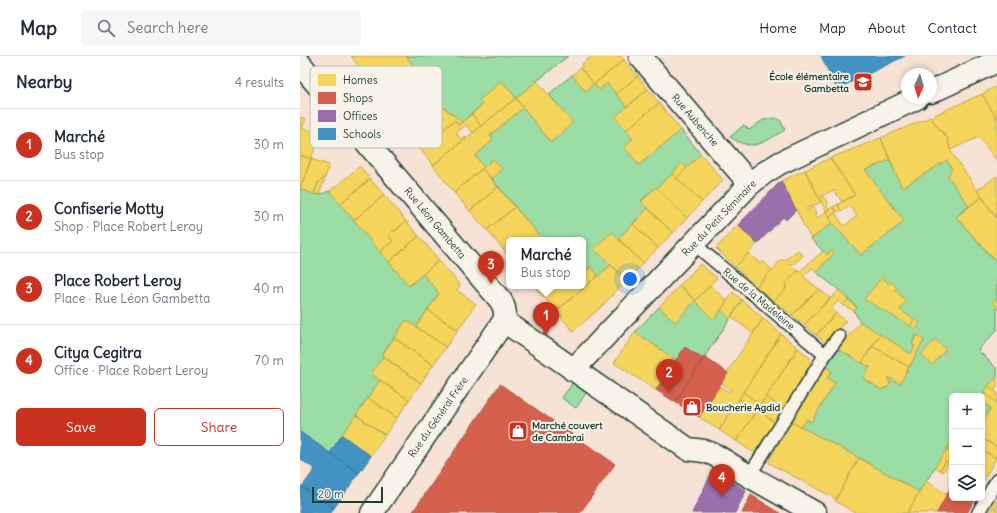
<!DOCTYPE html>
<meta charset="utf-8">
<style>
:root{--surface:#fff;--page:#f6f6f7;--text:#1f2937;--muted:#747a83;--line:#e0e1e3;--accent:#c8321e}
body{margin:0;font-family:Delius,sans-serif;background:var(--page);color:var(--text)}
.controls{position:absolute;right:12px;bottom:12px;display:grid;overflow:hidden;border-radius:6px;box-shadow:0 2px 6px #0003}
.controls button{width:36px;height:36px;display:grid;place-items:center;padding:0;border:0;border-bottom:1px solid var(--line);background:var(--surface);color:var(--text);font:20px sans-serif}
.compass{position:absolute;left:601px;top:12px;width:36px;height:36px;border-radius:50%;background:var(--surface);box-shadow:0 2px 6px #0003;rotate:184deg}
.scale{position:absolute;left:12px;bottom:10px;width:71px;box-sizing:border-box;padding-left:4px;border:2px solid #1f3d34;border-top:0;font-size:11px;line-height:14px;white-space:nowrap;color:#1f3d34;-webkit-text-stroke:3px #f7f3e8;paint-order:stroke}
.you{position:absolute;left:330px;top:223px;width:14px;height:14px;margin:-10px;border:3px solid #fff;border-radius:50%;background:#1a73e8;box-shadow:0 0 0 6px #1a73e833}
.badge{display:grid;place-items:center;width:26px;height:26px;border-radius:50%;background:var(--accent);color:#fff;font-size:13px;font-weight:700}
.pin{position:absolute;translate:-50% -33px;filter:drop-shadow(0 1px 2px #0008)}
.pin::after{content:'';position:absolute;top:21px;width:14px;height:12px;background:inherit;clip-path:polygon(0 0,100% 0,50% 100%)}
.popup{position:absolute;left:206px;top:181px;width:80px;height:52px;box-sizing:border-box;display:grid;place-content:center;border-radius:6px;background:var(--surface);filter:drop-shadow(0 1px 3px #0005);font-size:13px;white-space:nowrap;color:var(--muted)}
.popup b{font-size:15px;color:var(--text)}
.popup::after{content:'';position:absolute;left:50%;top:100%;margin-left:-8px;border:8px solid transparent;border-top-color:var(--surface)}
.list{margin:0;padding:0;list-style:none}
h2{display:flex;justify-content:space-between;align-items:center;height:52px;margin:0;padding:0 16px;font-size:17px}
h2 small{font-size:13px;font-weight:400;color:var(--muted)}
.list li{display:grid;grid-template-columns:26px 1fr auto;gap:12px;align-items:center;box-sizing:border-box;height:72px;padding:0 16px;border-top:1px solid var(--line)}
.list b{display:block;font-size:15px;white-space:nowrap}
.list p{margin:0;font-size:13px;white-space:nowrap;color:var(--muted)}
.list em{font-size:13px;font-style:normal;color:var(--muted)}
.actions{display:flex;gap:8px;padding:12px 16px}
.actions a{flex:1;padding:9px 0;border:1px solid var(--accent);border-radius:6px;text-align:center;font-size:14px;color:var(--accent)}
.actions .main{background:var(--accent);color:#fff}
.icon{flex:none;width:22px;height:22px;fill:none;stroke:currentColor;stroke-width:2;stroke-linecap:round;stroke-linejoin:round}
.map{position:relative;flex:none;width:697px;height:457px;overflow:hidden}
header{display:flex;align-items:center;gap:24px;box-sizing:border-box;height:56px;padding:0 20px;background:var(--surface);border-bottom:1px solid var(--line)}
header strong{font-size:19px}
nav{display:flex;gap:22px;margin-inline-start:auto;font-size:14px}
.search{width:280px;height:36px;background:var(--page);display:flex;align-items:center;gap:10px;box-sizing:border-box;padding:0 14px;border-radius:6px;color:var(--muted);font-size:15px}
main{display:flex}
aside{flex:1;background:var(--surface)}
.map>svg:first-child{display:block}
.green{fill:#9cdda6;stroke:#5e8d6d}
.homes{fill:#f6d55c;stroke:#b6a750}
.shops{fill:#d6604d;stroke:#9f5646}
.offices{fill:#9970ab;stroke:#746187}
.schools{fill:#4393c3;stroke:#387998}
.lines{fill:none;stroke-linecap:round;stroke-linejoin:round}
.lane-casing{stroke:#1f3d34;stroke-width:15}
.street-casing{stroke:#1f3d34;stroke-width:25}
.lane{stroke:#f7f3e8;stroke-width:12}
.street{stroke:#f7f3e8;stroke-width:22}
.labels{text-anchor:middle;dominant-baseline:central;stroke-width:4;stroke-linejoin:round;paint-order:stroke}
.poi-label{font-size:10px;font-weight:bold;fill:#1f3d34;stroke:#f7f3e8;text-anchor:start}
.street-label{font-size:10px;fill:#1f3d34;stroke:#f7f3e8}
.key{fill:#f7f3e8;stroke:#b6bcb2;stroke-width:1}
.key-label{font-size:11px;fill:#1f3d34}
</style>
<header>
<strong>Map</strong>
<div class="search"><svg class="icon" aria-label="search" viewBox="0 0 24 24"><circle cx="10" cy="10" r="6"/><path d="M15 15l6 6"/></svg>Search here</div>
<nav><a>Home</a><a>Map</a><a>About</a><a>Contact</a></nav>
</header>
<main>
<aside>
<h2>Nearby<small>4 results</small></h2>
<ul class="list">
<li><span class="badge">1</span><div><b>Marché</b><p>Bus stop</p></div><em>30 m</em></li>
<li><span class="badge">2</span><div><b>Confiserie Motty</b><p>Shop · Place Robert Leroy</p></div><em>30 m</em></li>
<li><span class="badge">3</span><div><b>Place Robert Leroy</b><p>Place · Rue Léon Gambetta</p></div><em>40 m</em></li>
<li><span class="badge">4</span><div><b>Citya Cegitra</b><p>Office · Place Robert Leroy</p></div><em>70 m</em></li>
</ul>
<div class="actions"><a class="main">Save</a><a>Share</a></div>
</aside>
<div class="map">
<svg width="697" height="457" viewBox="0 0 697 457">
<rect width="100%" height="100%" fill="#f7e3d6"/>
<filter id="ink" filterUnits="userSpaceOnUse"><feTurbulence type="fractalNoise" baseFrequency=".025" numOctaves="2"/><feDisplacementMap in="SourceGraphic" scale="8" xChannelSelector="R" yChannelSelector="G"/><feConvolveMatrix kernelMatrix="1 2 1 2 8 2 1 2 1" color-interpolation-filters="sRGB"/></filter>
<g filter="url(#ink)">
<path class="green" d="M 106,0 L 268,0 L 216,42 L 202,25 L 180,44 L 183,48 L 162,66 L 138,47 L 136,48 L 113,17 L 116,14 Z
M 272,19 L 286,35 L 294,28 L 299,34 L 307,27 L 327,51 L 333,83 L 324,91 L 339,109 L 381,74 L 401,98 L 387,112 L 382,108 L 357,132 L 356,131 L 341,145 L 348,152 L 318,183 L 295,193 L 311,209 L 298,220 L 291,211 L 283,217 L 283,184 L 243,184 L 191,122 L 201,114 L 193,103 L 184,111 L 175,100 L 193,84 L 190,79 L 223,52 L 251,86 L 272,67 L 249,38 Z
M 476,62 L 480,64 L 485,74 C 463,86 454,97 430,81 L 444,69 L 449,74 L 463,64 Z
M 590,104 L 602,132 L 647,104 L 652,113 L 648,120 L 669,150 L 656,161 L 697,207 L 697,242 L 692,247 L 697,252 L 697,274 L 678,294 L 697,313 L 697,321 L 688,330 L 682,340 L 652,340 L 652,385 L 619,436 L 559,402 L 501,371 L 507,363 L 511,366 L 535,327 L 527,322 L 532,315 L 526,311 L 538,293 L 570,311 L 564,323 L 582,334 L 583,332 L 587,332 L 590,327 L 588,323 L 588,321 L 600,328 L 624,284 L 616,279 L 612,287 L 615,290 L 611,298 L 560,266 L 554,255 L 557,251 L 539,234 L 516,216 L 534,197 L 531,194 L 527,199 L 511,183 L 532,167 L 561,199 L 604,165 L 565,114 Z
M 0,133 L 19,139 L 30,135 L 109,230 L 123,218 L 139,237 L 116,271 L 106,264 L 82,299 L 83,301 L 72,318 L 80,324 L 30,397 L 0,376 Z
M 395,245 L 414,264 L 421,254 L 430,263 L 403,303 L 376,304 L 335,276 L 359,251 L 375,266 Z
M 274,325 L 288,334 L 276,352 L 262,342 Z
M 682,346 L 691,352 L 682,366 Z"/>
<path class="homes" d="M 51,0 L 106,0 L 117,14 L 81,40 Z
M 292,0 L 321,0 L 324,4 L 294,28 L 280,12 L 283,10 L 282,8 Z
M 324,4 L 338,20 L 316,38 L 307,27 L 299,34 L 294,28 Z
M 280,12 L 294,28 L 286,35 L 272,19 Z
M 113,17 L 136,48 L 138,47 L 162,66 L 158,69 L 155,64 L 120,93 L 81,40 Z
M 338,20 L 348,33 L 327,51 L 316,38 Z
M 202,25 L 216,42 L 181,70 L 172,58 L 183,48 L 179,44 Z
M 237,25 L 273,67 L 251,86 L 223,52 L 216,42 Z
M 697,30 L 697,63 L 682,38 Z
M 348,33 L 359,47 L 326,74 L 315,61 Z
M 682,38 L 697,63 L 697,105 L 679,81 L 650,94 L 648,83 L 630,61 Z
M 216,42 L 223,52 L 190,79 L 193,84 L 175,100 L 184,111 L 154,137 L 133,109 Z
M 359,47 L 381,74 L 339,109 L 324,91 L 333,83 L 326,74 Z
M 172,58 L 181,70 L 173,77 L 166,69 L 156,77 L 161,83 L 165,80 L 167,82 L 133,109 L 120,93 L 155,64 L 158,69 Z
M 0,61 L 6,63 L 2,72 L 20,78 L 11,103 L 0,99 Z
M 630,61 L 648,83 L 650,94 L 682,141 L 669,150 L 648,120 L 652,113 L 647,104 L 602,132 L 581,82 Z
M 581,82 L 590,104 L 565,114 L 604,165 L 561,199 L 532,167 L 529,160 L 535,157 L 544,170 L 557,160 L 550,150 L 542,155 L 540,154 L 538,148 L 555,139 L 530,102 Z
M 401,98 L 423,124 L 402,146 L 377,122 Z
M 0,99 L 11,103 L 0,133 Z
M 530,102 L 555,139 L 542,146 L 534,134 L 521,140 L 525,142 L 528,148 L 527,150 L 529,154 L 526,155 L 505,114 Z
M 11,103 L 29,109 L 25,122 L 18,127 L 14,138 L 0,133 Z
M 193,103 L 202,113 L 191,122 L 182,113 Z
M 382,107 L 387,112 L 377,122 L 372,118 Z
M 60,110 L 70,123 L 40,148 L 30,135 Z
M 182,113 L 198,131 L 170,155 L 154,137 Z
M 505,114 L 521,146 L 506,153 L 508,155 L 513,151 L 516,157 L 515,158 L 517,163 L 526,155 L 532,167 L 511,183 L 481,125 Z
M 372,118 L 402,146 L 387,162 L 357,132 Z
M 697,120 L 697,163 L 677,134 Z
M 25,122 L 19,139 L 14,138 L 18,127 Z
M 70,123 L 84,139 L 54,164 L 40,148 Z
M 198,131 L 215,151 L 187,174 L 170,155 Z
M 356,131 L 387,162 L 373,177 L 341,146 Z
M 84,139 L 106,165 L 95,175 L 93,174 L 88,179 L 93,185 L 80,196 L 54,164 Z
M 682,141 L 697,163 L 697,203 L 695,204 L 656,161 Z
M 538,148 L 540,154 L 537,156 L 533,151 Z
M 215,151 L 242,183 L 241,184 L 209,184 L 209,201 L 187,174 Z
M 533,151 L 537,156 L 529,160 L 526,155 Z
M 348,152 L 373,177 L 358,192 L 333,168 Z
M 106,165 L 119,180 L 89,206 L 80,196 L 93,185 L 88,179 L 93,174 L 95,175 Z
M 333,168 L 358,192 L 343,207 L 318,183 Z
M 438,169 L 457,188 L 435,211 L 416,192 Z
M 312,176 L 343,207 L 327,224 L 294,193 Z
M 119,180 L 139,204 L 109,230 L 89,206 Z
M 498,194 L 503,200 L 493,208 L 488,207 L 498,215 L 486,227 L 486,233 L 474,245 L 456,231 L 482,203 L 484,205 Z
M 531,194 L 534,197 L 516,216 L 512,212 L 503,220 L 519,233 L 492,259 L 474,245 L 486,233 L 486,227 L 498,215 L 499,216 L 523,195 L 527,199 Z
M 449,197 L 460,208 L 463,205 L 472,214 L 456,231 L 435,211 Z
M 139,204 L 160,229 L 157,234 L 176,248 L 158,274 L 128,254 L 139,237 L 123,218 Z
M 400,208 L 417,222 L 395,245 L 380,229 Z
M 311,209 L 327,224 L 299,253 L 273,275 L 256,255 Z
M 291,211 L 298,220 L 256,255 L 240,237 L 248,230 L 283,230 L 283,217 Z
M 582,221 L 589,228 L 591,226 L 597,232 L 595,234 L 606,245 L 600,254 L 614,263 L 610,270 L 564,243 Z
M 380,229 L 395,245 L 375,266 L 359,251 Z
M 410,229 L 427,245 L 414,264 L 395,245 Z
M 234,230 L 248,230 L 240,237 Z
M 519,233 L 530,242 L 504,269 L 492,259 Z
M 539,234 L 548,244 L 543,249 L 538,245 L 531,253 L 536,257 L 516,279 L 504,269 Z
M 433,236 L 442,244 L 430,263 L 421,254 Z
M 697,242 L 697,252 L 692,247 Z
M 442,244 L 463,262 L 453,278 L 431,260 Z
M 548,244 L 557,252 L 554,255 L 543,249 Z
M 128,254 L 158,274 L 146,291 L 116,271 Z
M 536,257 L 546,265 L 526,287 L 516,279 Z
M 463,262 L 481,278 L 419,374 L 399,361 L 419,330 L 429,336 L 431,334 L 421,326 Z
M 614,263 L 620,267 L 616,273 L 610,270 Z
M 106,264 L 146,291 L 133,309 L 94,282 Z
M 560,266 L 580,278 L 562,307 L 538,293 Z
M 335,276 L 376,304 L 356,334 L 314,307 Z
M 481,278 L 498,292 L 436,385 L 419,374 L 439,343 L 453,352 L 457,346 L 443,336 Z
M 580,278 L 611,298 L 615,290 L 612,288 L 617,279 L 624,284 L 609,311 L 572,290 Z
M 94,282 L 133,309 L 121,327 L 82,299 Z
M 635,284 L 646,293 L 632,309 L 621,299 Z
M 572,290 L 609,311 L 600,328 L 588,321 L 588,323 L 590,327 L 587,332 L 583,332 L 582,334 L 563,322 L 570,311 L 562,307 Z
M 498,292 L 510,302 L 510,309 L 483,353 L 466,341 Z
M 83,301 L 121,327 L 109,344 L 71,318 Z
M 526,311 L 532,315 L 527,322 L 535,327 L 511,366 L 507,363 L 501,371 L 492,366 Z
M 697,321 L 697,331 L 694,335 L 688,330 Z
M 80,324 L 109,344 L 97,362 L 68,342 Z
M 688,330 L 697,337 L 697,346 L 684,337 Z
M 443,336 L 457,346 L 453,352 L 439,343 Z
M 684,337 L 697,346 L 697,391 L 682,382 L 682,366 L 691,352 L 682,346 L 682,340 Z
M 466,341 L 483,353 L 475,366 L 457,354 Z
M 68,342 L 97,362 L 85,379 L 56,359 Z
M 457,354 L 475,366 L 456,394 L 454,396 L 451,395 L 436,385 Z
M 56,359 L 85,379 L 71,400 L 42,379 Z
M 492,366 L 559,402 L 536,443 L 469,407 L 469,404 Z
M 682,382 L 697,391 L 696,402 L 682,394 Z
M 652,385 L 652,397 L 646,394 Z
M 646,394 L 652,397 L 652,402 L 649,407 L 646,405 L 640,414 L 635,411 Z
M 682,394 L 696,402 L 682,427 Z
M 559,402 L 619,436 L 607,457 L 556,457 L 535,445 Z
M 646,405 L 649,407 L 643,416 L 640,414 Z
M 626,425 L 647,439 L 637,457 L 607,457 Z
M 697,443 L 697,451 L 696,453 L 692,451 Z
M 692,451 L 696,453 L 697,451 L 697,457 L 688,457 Z"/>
<path class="shops" d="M 385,291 L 403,303 L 375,346 L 356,334 Z
M 404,301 L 428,317 L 399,361 L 375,346 Z
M 200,328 L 315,408 L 280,457 L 112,457 Z
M 652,429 L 652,442 L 676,442 L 667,457 L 637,457 Z
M 451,439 L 480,457 L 442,457 Z"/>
<path class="offices" d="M 481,125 L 496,154 L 486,164 L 483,161 L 457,188 L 438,169 Z
M 417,415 L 446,435 L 435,457 L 392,457 L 412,416 Z"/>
<path class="schools" d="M 521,0 L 605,0 L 537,33 Z
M 0,376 L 59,417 L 34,452 L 2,431 L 15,413 L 0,403 Z
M 42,379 L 71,400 L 59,417 L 30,397 Z
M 0,429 L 34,452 L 31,457 L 0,457 Z"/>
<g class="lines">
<g class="lane-casing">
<path id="lane" d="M 393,187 L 525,299
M 449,420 L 525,299 L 539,280
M 678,457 L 697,424"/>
</g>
<g class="street-casing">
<path id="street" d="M 340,0 L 450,128
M 0,8 L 201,245 C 205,252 206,257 204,265 L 72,457
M 631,36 L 697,5
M 204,265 L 388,393 L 404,395 L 415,399 L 449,420 L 515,457
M 273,314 L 450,128 L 464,117 L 480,107 L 617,42"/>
</g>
<use href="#lane" class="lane"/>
<use href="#street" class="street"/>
</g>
</g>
<defs>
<g id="school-square" transform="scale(1)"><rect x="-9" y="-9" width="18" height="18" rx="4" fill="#c8321e" stroke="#f7f3e8"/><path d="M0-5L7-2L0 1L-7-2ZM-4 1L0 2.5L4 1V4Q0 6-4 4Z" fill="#fff"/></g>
<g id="shop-square" transform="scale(1)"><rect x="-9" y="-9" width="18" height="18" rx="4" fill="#c8321e" stroke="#f7f3e8"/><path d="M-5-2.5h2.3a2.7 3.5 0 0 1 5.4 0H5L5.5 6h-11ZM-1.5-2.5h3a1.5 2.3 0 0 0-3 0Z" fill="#fff"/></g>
</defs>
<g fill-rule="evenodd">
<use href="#school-square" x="563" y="26"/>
<use href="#shop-square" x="392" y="351"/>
<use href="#shop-square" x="218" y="375"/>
</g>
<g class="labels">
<g class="poi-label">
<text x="549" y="20" text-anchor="end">École élémentaire<tspan x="549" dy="12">Gambetta</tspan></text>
<text x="406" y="351">Boucherie Agdid</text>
<text x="232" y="369">Marché couvert<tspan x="232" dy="12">de Cambrai</tspan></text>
</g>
<g class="street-label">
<text transform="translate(395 64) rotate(49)">Rue Aubenche</text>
<text transform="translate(419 162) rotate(-46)">Rue du Petit Séminaire</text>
<text transform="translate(135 167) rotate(50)">Rue Léon Gambetta</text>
<text transform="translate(459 243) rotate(40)">Rue de la Madeleine</text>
<text transform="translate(138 361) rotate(-55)">Rue du Général Frère</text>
</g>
</g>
<rect x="10" y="10" width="132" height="82" rx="6" class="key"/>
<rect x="18" y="18" width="18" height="12" fill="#f6d55c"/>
<rect x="18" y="36" width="18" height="12" fill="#d6604d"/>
<rect x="18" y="54" width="18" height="12" fill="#9970ab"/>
<rect x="18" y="72" width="18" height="12" fill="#4393c3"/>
<g class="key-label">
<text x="43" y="28">Homes</text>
<text x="43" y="46">Shops</text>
<text x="43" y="64">Offices</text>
<text x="43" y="82">Schools</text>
</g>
</svg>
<div class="controls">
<button>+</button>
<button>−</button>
<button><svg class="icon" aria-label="layers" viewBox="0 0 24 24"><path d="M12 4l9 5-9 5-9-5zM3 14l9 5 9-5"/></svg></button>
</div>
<svg class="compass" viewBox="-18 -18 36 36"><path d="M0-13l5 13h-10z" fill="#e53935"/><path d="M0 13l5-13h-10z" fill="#747a83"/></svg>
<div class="scale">20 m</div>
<div class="you"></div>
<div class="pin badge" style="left:246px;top:279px">1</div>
<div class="popup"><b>Marché</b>Bus stop</div>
<div class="pin badge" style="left:369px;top:336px">2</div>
<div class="pin badge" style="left:191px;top:228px">3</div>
<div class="pin badge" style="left:422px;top:441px">4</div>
</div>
</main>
